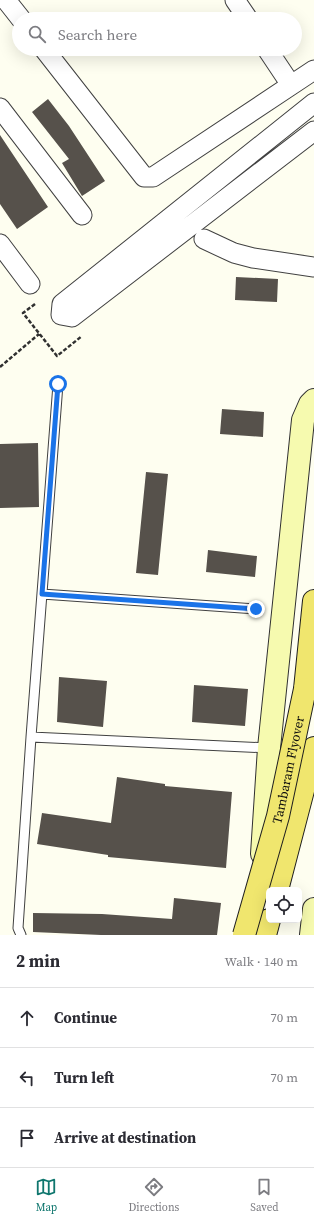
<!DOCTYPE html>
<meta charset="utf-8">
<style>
:root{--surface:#fff;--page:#f7f7f7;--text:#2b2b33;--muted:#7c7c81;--line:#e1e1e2;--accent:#0f766e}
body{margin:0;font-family:"Source Serif 4",serif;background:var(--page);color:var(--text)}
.controls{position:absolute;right:12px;bottom:12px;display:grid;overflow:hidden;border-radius:6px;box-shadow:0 4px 16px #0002}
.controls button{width:36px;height:36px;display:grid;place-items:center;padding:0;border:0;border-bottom:1px solid var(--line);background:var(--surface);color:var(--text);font:20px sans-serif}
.stop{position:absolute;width:12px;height:12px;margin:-9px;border:3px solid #1a73e8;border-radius:50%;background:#fff}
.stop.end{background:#1a73e8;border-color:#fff;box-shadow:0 1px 4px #0008}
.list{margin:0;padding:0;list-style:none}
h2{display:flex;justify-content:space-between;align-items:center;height:52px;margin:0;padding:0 16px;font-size:17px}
h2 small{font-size:13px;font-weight:400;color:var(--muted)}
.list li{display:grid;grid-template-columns:26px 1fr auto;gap:12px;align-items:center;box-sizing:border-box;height:60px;padding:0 16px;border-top:1px solid var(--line)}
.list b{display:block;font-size:15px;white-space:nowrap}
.list em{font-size:13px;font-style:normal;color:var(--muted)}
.icon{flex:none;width:22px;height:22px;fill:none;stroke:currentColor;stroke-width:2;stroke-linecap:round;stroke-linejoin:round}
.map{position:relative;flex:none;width:314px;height:935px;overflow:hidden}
.search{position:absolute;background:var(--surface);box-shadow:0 4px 16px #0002;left:12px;right:12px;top:12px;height:44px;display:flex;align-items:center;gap:10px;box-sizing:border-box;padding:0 14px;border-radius:22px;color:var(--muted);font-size:15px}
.sheet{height:232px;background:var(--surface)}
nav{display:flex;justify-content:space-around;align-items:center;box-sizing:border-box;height:56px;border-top:1px solid var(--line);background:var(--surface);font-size:11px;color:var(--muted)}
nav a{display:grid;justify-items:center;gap:2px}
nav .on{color:var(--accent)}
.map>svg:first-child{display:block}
.building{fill:#56514b}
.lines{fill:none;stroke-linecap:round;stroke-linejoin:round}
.lane-casing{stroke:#414141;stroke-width:11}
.street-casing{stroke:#414141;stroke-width:21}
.secondary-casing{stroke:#303030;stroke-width:24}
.primary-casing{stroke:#1f1f1f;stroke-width:24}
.path{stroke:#303030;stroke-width:2.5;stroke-dasharray:4 2;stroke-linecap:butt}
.lane{stroke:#fff;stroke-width:9}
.street{stroke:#fff;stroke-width:19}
.secondary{stroke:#f6faaf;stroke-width:22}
.primary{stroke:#f0e66e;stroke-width:22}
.primary-bridge-casing{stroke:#1f1f1f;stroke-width:24;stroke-linecap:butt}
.primary-bridge{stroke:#f0e66e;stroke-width:22}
.route{stroke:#1a73e8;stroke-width:5}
.labels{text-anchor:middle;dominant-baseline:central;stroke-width:4;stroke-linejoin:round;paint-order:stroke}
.street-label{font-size:13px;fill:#0e0e0e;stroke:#fff}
</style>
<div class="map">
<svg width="314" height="935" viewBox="0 0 314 935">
<rect width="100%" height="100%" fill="#fefef0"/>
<path class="building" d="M 48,99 L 69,126 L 105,181 L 82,196 L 62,163 L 69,159 L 32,112 Z
M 0,135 L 48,207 L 17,229 L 0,204 Z
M 236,277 L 278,279 L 277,302 L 235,300 Z
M 222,409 L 264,412 L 263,437 L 220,434 Z
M 38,443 L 39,507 L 0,508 L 0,444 Z
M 146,472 L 168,474 L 158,575 L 136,573 Z
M 208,550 L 257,556 L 255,577 L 206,572 Z
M 59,677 L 107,681 L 103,727 L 57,722 Z
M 194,685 L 248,689 L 245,726 L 192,722 Z
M 117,777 L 165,784 L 165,786 L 232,792 L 226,868 L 108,857 L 108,855 L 37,844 L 42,813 L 111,823 Z
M 174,898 L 221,903 L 217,935 L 101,935 L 33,932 L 33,913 L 102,914 L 172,919 Z"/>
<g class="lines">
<g class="lane-casing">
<path id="lane" d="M 58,384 L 31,737 L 269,748
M 42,594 L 256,609
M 21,935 L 18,928 L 31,737"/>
</g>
<g class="street-casing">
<path id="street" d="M 6,0 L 21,19
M 235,0 L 248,19
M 44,49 L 144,177 L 153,177 L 314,70
M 267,49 L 291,85
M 314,103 L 62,304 L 61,315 L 72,317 L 314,131
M 0,108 L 82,215
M 204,239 L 234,253 L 253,258 L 314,267
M 0,244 L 30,284"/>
</g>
<g class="secondary-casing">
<path id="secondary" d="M 262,854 L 269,748 L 303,420 L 310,404 L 314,400
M 311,935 L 314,909"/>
</g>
<g class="primary-casing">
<path id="primary" d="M 305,689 L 314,601
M 277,890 L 314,748
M 265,935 L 269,920"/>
</g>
<path class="path" d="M 35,304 L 23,313 L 57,356 L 82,336
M 0,367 L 39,334"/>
<use href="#lane" class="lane"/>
<use href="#street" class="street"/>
<use href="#secondary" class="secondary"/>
<use href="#primary" class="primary"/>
<g class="primary-bridge-casing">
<g id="primary-bridge">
<path id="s1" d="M 244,935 L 278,816 L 305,689"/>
</g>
</g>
<use href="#primary-bridge" class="primary-bridge"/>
</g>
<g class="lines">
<path class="route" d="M 58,384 L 42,594 L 256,609"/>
</g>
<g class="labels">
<g class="street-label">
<text stroke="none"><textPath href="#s1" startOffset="171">Tambaram Flyover</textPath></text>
</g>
</g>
</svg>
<div class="controls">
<button><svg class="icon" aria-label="locate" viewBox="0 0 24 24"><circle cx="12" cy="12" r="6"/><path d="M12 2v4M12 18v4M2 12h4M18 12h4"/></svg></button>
</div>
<div class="stop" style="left:58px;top:384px"></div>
<div class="stop end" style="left:256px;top:609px"></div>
<div class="search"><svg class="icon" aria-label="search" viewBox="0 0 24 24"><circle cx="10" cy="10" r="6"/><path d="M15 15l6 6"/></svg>Search here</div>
</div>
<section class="sheet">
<h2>2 min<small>Walk · 140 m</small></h2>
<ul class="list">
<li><svg class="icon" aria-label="ahead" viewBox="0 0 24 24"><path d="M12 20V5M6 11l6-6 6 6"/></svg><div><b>Continue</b></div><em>70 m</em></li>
<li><svg class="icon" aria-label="left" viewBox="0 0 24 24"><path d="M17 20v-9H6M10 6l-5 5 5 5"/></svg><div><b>Turn left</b></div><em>70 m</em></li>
<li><svg class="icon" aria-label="arrive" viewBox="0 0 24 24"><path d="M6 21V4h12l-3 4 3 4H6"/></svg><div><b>Arrive at destination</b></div></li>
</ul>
</section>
<nav>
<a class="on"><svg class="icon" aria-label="map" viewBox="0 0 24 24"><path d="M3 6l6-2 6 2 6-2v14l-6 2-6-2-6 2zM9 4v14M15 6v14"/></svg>Map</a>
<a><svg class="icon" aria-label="directions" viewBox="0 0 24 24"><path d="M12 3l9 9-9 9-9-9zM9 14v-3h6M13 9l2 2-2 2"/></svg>Directions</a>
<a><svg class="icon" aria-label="saved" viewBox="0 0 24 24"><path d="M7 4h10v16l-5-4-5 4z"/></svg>Saved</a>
</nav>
